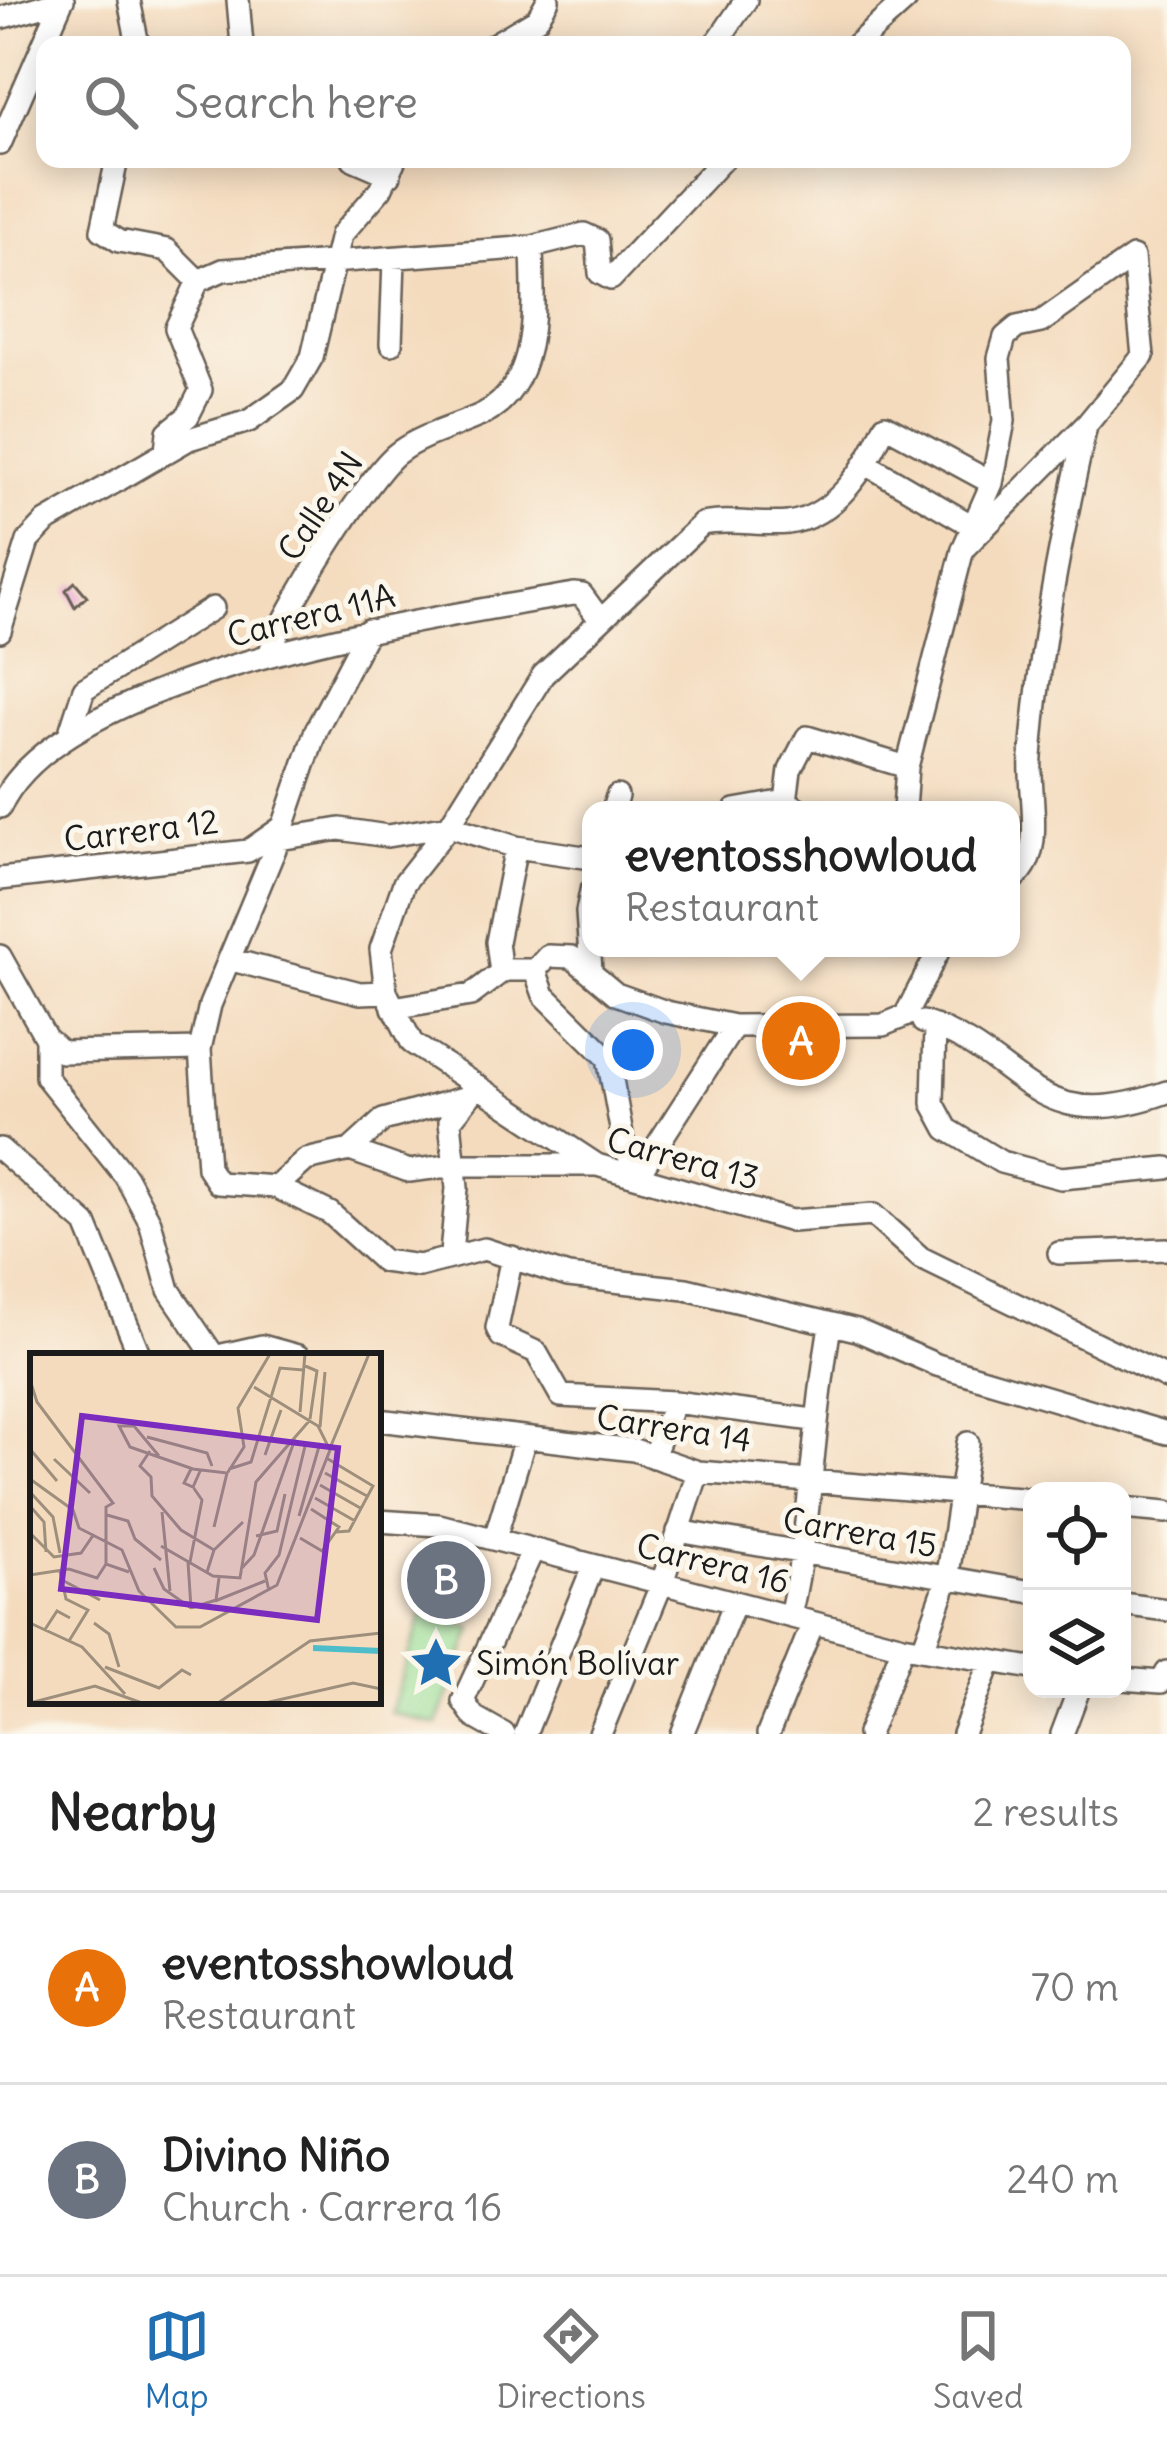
<!DOCTYPE html>
<meta charset="utf-8">
<style>
:root{--surface:#fff;--page:#f2f2f2;--text:#222;--muted:#767676;--line:#e0e0e0;--accent:#1f6fb2}
body{margin:0;font-family:Delius,sans-serif;background:var(--page);color:var(--text)}
.controls{position:absolute;right:36px;bottom:36px;display:grid;overflow:hidden;border-radius:24px;box-shadow:0 6px 30px #0003}
.controls button{width:108px;height:108px;display:grid;place-items:center;padding:0;border:0;border-bottom:3px solid var(--line);background:var(--surface);color:var(--text);font:60px sans-serif}
.you{position:absolute;left:633px;top:1050px;width:42px;height:42px;margin:-30px;border:9px solid #fff;border-radius:50%;background:#1a73e8;box-shadow:0 0 0 18px #1a73e833}
.badge{display:grid;place-items:center;width:78px;height:78px;border-radius:50%;background:var(--accent);color:#fff;font-size:39px;font-weight:700}
.pin{position:absolute;translate:-50% -50%;border:6px solid #fff;box-shadow:0 3px 12px #0006}
.popup{position:absolute;left:582px;top:801px;width:438px;height:156px;box-sizing:border-box;display:grid;place-content:center;border-radius:24px;background:var(--surface);filter:drop-shadow(0 3px 9px #0005);font-size:39px;white-space:nowrap;color:var(--muted)}
.popup b{font-size:45px;color:var(--text)}
.popup::after{content:'';position:absolute;left:50%;top:100%;margin-left:-24px;border:24px solid transparent;border-top-color:var(--surface)}
.list{margin:0;padding:0;list-style:none}
h2{display:flex;justify-content:space-between;align-items:center;height:156px;margin:0;padding:0 48px;font-size:51px}
h2 small{font-size:39px;font-weight:400;color:var(--muted)}
.list li{display:grid;grid-template-columns:78px 1fr auto;gap:36px;align-items:center;box-sizing:border-box;height:192px;padding:0 48px;border-top:3px solid var(--line)}
.list b{display:block;font-size:45px;white-space:nowrap}
.list p{margin:0;font-size:39px;white-space:nowrap;color:var(--muted)}
.list em{font-size:39px;font-style:normal;color:var(--muted)}
.icon{flex:none;width:66px;height:66px;fill:none;stroke:currentColor;stroke-width:2;stroke-linecap:round;stroke-linejoin:round}
.map{position:relative;flex:none;width:1167px;height:1734px;overflow:hidden}
.search{position:absolute;background:var(--surface);box-shadow:0 6px 30px #0003;left:36px;right:36px;top:36px;height:132px;display:flex;align-items:center;gap:30px;box-sizing:border-box;padding:0 42px;border-radius:24px;color:var(--muted);font-size:45px}
.sheet{height:540px;background:var(--surface)}
nav{display:flex;justify-content:space-around;align-items:center;box-sizing:border-box;height:168px;border-top:3px solid var(--line);background:var(--surface);font-size:33px;color:var(--muted)}
nav a{display:grid;justify-items:center;gap:6px}
nav .on{color:var(--accent)}
.map>svg:first-child{display:block}
.green{fill:#9add95;stroke:#5b7c58;stroke-width:3}
.building{fill:#e9a4cf}
.lines{fill:none;stroke-linecap:round;stroke-linejoin:round}
.minor-casing{stroke:#685f55;stroke-width:26}
.minor{stroke:#fff;stroke-width:21}
.labels{text-anchor:middle;dominant-baseline:central;stroke-width:10;stroke-linejoin:round;paint-order:stroke}
.street-label{font-size:33px;fill:#1c1c1c;stroke:#fbf7ec}
.poi-label{font-size:33px;fill:#1c1c1c;stroke:#fbf7ec;text-anchor:start}
.inset-river{fill:none;stroke:#4fbdc9;stroke-width:6}
.inset-road{fill:none;stroke:#9e8f7d;stroke-width:3}
.view{fill:#7b2cbf;fill-opacity:0.15;stroke:#7b2cbf;stroke-width:6}
.inset-edge{fill:none;stroke:#1c1c1c;stroke-width:6}
</style>
<div class="map">
<svg width="1167" height="1734" viewBox="0 0 1167 1734">
<rect width="100%" height="100%" fill="#fbf7ec"/>
<filter id="ink" filterUnits="userSpaceOnUse"><feTurbulence type="fractalNoise" baseFrequency=".00833" numOctaves="2"/><feDisplacementMap in="SourceGraphic" scale="24" xChannelSelector="R" yChannelSelector="G"/><feConvolveMatrix kernelMatrix="1 2 1 2 8 2 1 2 1" color-interpolation-filters="sRGB"/></filter>
<filter id="wash" filterUnits="userSpaceOnUse"><feTurbulence type="fractalNoise" baseFrequency=".004" numOctaves="4" result="noise"/><feDisplacementMap in="SourceGraphic" scale="48" xChannelSelector="R" yChannelSelector="G"/><feGaussianBlur stdDeviation="2.7" result="paint"/><feColorMatrix in="noise" values="0 0 0 0 0 0 0 0 0 0 0 0 0 0 0 0 0 1.4 0 .05"/><feComposite in="paint" operator="in"/></filter>
<g filter="url(#wash)">
<rect width="100%" height="100%" fill="#f4dbbe"/>
<path class="green" d="M 423,1612 L 473,1629 L 437,1725 L 390,1712 Z"/>
<g id="blocks">
<path class="building" d="M 75,582 L 87,596 L 75,607 L 66,590 Z"/>
</g>
</g>
<g filter="url(#ink)">
<use href="#blocks" fill-opacity="0" stroke="#685f55" stroke-width="3"/>
<g class="lines">
<g class="minor-casing">
<path id="minor" d="M 129,0 L 138,45
M 238,0 L 242,45
M 0,18 L 63,0
M 493,45 L 537,19 L 548,0
M 715,45 L 746,0
M 856,45 L 906,0
M 0,144 L 62,1
M 117,159 L 102,230 L 119,241 L 167,250 L 198,281 L 176,328 L 201,390 L 188,416 L 168,432 L 166,451
M 353,159 L 390,175
M 198,281 L 223,270 L 532,247 L 584,234 L 597,240 L 600,273 L 611,279 L 723,159
M 391,344 L 394,260
M 868,465 L 971,525
M 368,630 L 316,730 L 279,839 L 210,1005 L 200,1049 L 208,1168 L 218,1183 L 276,1187 L 306,1160 L 350,1150 L 409,1171 L 456,1165 L 597,1165 L 791,1221 L 873,1215 L 921,1258 L 1167,1378
M 0,631 L 28,541 L 46,522 L 189,439 L 249,421 L 293,390 L 312,357 L 341,235 L 381,189 L 395,159
M 270,652 C 281,617 370,472 399,452 C 423,434 456,427 483,414 C 542,384 533,302 532,247
M 71,729 L 84,689 L 213,608
M 0,807 C 62,671 436,618 574,594 L 582,595 L 598,617
M 613,810 L 617,796
M 735,810 L 786,801
M 800,810 L 786,801 L 790,770 L 807,737 L 907,767
M 904,810 L 907,767 L 963,549 L 992,483 L 1004,421 L 999,358 L 1005,337 L 1017,327 L 1041,322 L 1133,257 L 1143,356 L 1087,424 L 963,549
M 279,839 L 340,829 L 387,836 L 449,826 L 516,847 L 591,858
M 0,879 L 248,851 L 281,828
M 1011,880 C 1048,858 1028,794 1031,757 C 1039,647 1062,534 1086,426
M 591,891 L 587,912 L 591,971
M 0,956 L 46,1038 L 62,1052 L 200,1049
M 232,960 L 360,993 L 386,992
M 535,970 L 548,956 L 572,957 L 616,994 L 666,1012 L 734,1026 L 883,1025 L 905,1016 L 940,948
M 535,970 L 544,995 L 608,1058 L 624,1145 L 638,1175
M 501,973 L 497,942 L 516,847
M 393,1008 L 471,995 L 504,970 L 535,970
M 923,1022 C 1026,1056 1031,1141 1167,1092
M 935,1026 L 933,1103 L 947,1129 L 1001,1162 L 1061,1178 L 1167,1168
M 46,1038 L 46,1077 L 126,1177 L 150,1222 L 169,1290 L 214,1356
M 0,1149 L 86,1224 L 140,1356
M 350,1150 L 383,1120 L 463,1098
M 597,1165 L 412,1043 L 386,992 L 381,949 L 404,883 L 449,826 L 543,675 L 702,524 C 730,518 760,526 788,523 C 837,516 868,465 885,425 L 992,483
M 638,1175 L 734,1026
M 276,1187 L 330,1213 L 383,1261 L 419,1266 L 484,1249 L 568,1276 L 686,1289 L 857,1330 L 937,1365 L 1167,1433
M 1059,1253 L 1167,1249
M 451,1254 L 457,1188 L 450,1121 L 478,1086
M 512,1257 L 497,1328 L 501,1336 L 536,1352 L 561,1396 L 674,1402 L 813,1420
M 218,1356 L 262,1346 L 298,1356
M 378,1420 L 634,1450 L 698,1472 L 1032,1499
M 653,1457 L 674,1402
M 1122,1508 L 1167,1512
M 378,1521 L 439,1525 L 903,1646 L 1032,1668
M 678,1531 L 1032,1592
M 495,1538 L 524,1442
M 1122,1604 L 1167,1610
M 790,1616 C 812,1520 813,1422 830,1326
M 923,1649 L 947,1581 L 968,1443
M 1122,1679 L 1161,1682 L 1167,1672
M 504,1734 L 474,1717 L 463,1701 L 532,1552
M 525,1734 L 593,1567
M 600,1734 L 662,1583 L 698,1472
M 682,1734 L 735,1602
M 768,1734 L 813,1623
M 868,1734 L 903,1646
M 963,1734 L 990,1664
M 1062,1734 L 1079,1689"/>
</g>
<use href="#minor" class="minor"/>
</g>
</g>
<defs>
<g id="sight-bare" transform="scale(4.14)"><path d="M0-6L1.8-2.2L6-1.7L2.9 1.2L3.7 5.4L0 3.3L-3.7 5.4L-2.9 1.2L-6-1.7L-1.8-2.2Z" fill="#1f6fb2" stroke="#fbf7ec" stroke-width="2.5" paint-order="stroke"/></g>
</defs>
<g fill-rule="evenodd">
<use href="#sight-bare" x="436" y="1663"/>
</g>
<g class="labels">
<g class="street-label">
<text transform="translate(320 506) rotate(-56)">Calle 4N</text>
<text transform="translate(311 615) rotate(-14)">Carrera 11A</text>
<text transform="translate(141 830) rotate(-7)">Carrera 12</text>
<text transform="translate(683 1158) rotate(15)">Carrera 13</text>
<text transform="translate(674 1428) rotate(9)">Carrera 14</text>
<text transform="translate(860 1532) rotate(10)">Carrera 15</text>
<text transform="translate(713 1563) rotate(14)">Carrera 16</text>
</g>
<g class="poi-label">
<text x="476" y="1663">Simón Bolívar</text>
</g>
</g>
<g transform="translate(30 1353)">
<rect width="351" height="351" fill="#f4dbbe"/>
<path class="inset-river" d="M 283,295 L 351,298"/>
<path class="inset-road" d="M 273,12 L 287,18 L 280,66M 0,27 L 7,49 L 83,150 L 76,154 L 76,211M 270,59 L 275,1M 290,74 L 295,19M 117,84 L 177,100 L 182,113M 300,95 L 339,1M 0,96 L 27,128M 120,98 L 110,113 L 121,124 L 122,143 L 151,177 L 184,197M 235,102 L 251,57M 129,103 L 104,73 L 89,73 L 100,94 L 163,116 L 197,120 L 184,174M 24,106 L 60,140M 298,106 L 343,133 L 319,178 L 306,179M 161,116 L 154,130 L 163,134 L 171,116M 199,116 L 221,109 L 250,15 L 273,17M 198,119 L 214,94 L 208,55 L 240,1M 295,120 L 337,143M 0,126 L 43,157 L 49,175 L 92,197 L 109,238 L 146,274 L 170,274 L 247,232 L 300,97 L 288,73 L 224,34M 290,132 L 332,156M 0,139 L 23,164 L 30,200M 285,145 L 325,168M 0,153 L 14,169 L 16,199M 132,159 L 140,238M 77,162 L 98,168 L 105,186 L 131,207M 269,163 L 290,90M 0,180 L 24,204 L 51,200 L 64,181M 226,183 L 247,178 L 255,141M 270,185 L 292,198 L 309,174 L 281,156M 131,193 L 183,223 L 210,225 L 226,129 L 280,67M 158,209 L 161,255M 160,209 L 172,147 L 163,134M 124,215 L 134,236 L 161,255M 211,216 L 224,202 L 265,86M 30,218 L 36,246 L 58,257 L 39,288M 177,219 L 184,197 L 213,169M 0,222 L 39,216 L 67,225 L 76,211 L 99,219M 32,227 L 70,247M 239,238 L 235,220 L 249,202 L 276,89M 185,248 L 235,228M 161,255 L 186,247 L 189,225M 0,270 L 52,294 L 95,341M 64,270 L 79,281 L 89,314M 14,278 L 27,258 L 40,265M 75,314 L 129,335 L 152,317 L 161,322M 0,350 L 65,333 L 112,350M 188,350 L 280,288 L 351,280M 235,350 L 323,330 L 351,336"/>
<path class="view" d="M 52,63 L 308,95 L 287,267 L 31,236 Z"/>
<rect width="351" height="351" class="inset-edge"/>
</g>
</svg>
<div class="controls">
<button><svg class="icon" aria-label="locate" viewBox="0 0 24 24"><circle cx="12" cy="12" r="6"/><path d="M12 2v4M12 18v4M2 12h4M18 12h4"/></svg></button>
<button><svg class="icon" aria-label="layers" viewBox="0 0 24 24"><path d="M12 4l9 5-9 5-9-5zM3 14l9 5 9-5"/></svg></button>
</div>
<div class="you"></div>
<div class="pin badge" style="left:801px;top:1041px;background:#e8710a">A</div>
<div class="popup"><b>eventosshowloud</b>Restaurant</div>
<div class="pin badge" style="left:446px;top:1580px;background:#6b7280">B</div>
<div class="search"><svg class="icon" aria-label="search" viewBox="0 0 24 24"><circle cx="10" cy="10" r="6"/><path d="M15 15l6 6"/></svg>Search here</div>
</div>
<section class="sheet">
<h2>Nearby<small>2 results</small></h2>
<ul class="list">
<li><span class="badge" style="background:#e8710a">A</span><div><b>eventosshowloud</b><p>Restaurant</p></div><em>70 m</em></li>
<li><span class="badge" style="background:#6b7280">B</span><div><b>Divino Niño</b><p>Church · Carrera 16</p></div><em>240 m</em></li>
</ul>
</section>
<nav>
<a class="on"><svg class="icon" aria-label="map" viewBox="0 0 24 24"><path d="M3 6l6-2 6 2 6-2v14l-6 2-6-2-6 2zM9 4v14M15 6v14"/></svg>Map</a>
<a><svg class="icon" aria-label="directions" viewBox="0 0 24 24"><path d="M12 3l9 9-9 9-9-9zM9 14v-3h6M13 9l2 2-2 2"/></svg>Directions</a>
<a><svg class="icon" aria-label="saved" viewBox="0 0 24 24"><path d="M7 4h10v16l-5-4-5 4z"/></svg>Saved</a>
</nav>
